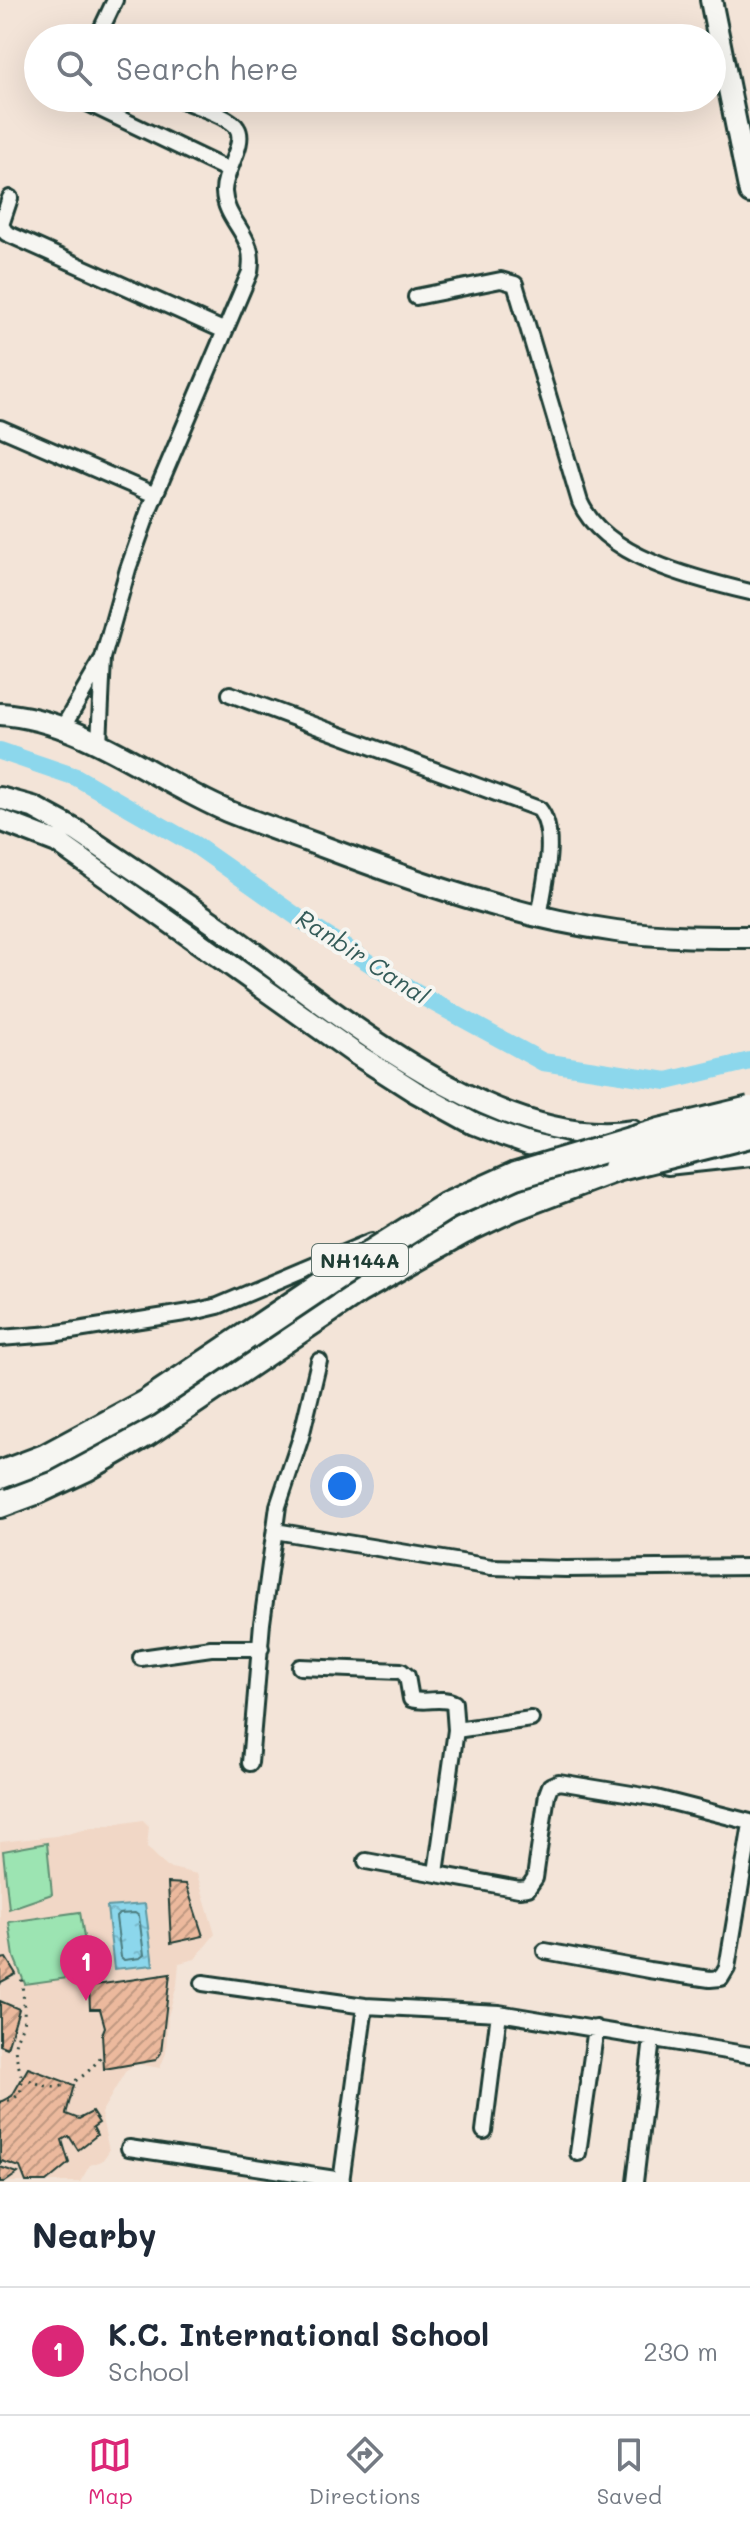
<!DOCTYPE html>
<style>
:root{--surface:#fff;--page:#f6f6f7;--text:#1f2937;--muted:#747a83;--line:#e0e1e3;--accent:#db2777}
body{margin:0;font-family:Mali,sans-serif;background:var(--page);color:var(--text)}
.you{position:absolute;left:342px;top:1486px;width:28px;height:28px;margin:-20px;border:6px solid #fff;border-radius:50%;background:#1a73e8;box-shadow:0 0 0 12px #1a73e833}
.badge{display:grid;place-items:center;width:52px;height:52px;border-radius:50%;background:var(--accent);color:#fff;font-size:26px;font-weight:700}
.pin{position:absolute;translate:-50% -66px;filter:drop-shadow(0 2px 4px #0008)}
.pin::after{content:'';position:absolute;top:42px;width:28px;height:24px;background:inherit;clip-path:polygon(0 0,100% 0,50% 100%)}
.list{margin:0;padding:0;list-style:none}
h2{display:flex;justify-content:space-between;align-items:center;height:104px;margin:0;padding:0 32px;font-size:34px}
h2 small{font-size:26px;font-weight:400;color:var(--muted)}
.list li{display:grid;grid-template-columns:52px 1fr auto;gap:24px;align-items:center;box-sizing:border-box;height:128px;padding:0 32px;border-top:2px solid var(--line)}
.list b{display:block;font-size:30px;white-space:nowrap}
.list p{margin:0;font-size:26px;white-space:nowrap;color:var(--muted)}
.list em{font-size:26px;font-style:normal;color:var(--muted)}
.icon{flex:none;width:44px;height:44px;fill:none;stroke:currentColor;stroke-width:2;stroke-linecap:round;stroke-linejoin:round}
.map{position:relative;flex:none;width:750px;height:2182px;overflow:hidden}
.search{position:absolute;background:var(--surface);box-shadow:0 8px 32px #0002;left:24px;right:24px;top:24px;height:88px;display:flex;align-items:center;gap:20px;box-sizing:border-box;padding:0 28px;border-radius:44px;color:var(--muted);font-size:30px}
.sheet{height:232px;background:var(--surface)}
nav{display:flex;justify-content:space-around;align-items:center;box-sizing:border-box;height:112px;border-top:2px solid var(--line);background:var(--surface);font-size:22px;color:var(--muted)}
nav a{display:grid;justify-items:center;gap:4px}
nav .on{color:var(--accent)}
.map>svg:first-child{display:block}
.built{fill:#f1d7c6}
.garden{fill:#9ce4b2;stroke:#5e9073;stroke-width:2}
.water{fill:url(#water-ripples);stroke:#6099a2;stroke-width:2}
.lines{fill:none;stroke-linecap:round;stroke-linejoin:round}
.shore{stroke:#4b7b7e;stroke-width:2}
.canal{stroke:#8cd7ec;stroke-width:18}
.building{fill:url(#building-hatch);stroke:#1f3d34;stroke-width:2}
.street-casing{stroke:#1f3d34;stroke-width:20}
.secondary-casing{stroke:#1f3d34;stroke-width:26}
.highway-casing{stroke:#1f3d34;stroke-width:32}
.path{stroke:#1f3d34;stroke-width:3;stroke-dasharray:2 6;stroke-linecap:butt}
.street{stroke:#f6f6f2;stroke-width:14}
.secondary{stroke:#f6f6f2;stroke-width:20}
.highway{stroke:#f6f6f2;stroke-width:26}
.highway-bridge-casing{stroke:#1f3d34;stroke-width:32;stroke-linecap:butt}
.highway-bridge{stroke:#f6f6f2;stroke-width:26}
.labels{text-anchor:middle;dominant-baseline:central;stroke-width:8;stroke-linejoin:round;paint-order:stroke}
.shield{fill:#f6f6f2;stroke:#60746d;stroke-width:2}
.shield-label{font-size:20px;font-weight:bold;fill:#1f3d34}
.water-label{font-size:24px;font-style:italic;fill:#355c59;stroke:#f6f6f2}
</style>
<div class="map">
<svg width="750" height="2182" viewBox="0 0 750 2182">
<defs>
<pattern id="water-ripples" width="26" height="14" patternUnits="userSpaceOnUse" patternTransform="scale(2)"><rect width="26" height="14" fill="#8cd7ec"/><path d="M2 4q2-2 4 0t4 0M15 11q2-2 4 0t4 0" fill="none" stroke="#78b9cb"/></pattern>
<pattern id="building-hatch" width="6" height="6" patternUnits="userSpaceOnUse" patternTransform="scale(2)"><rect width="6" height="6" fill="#ecb99d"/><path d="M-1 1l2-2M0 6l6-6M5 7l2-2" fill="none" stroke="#bf9881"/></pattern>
</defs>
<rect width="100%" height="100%" fill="#f3e4d8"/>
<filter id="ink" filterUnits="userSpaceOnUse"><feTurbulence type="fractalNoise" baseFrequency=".0125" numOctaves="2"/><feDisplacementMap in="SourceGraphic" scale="16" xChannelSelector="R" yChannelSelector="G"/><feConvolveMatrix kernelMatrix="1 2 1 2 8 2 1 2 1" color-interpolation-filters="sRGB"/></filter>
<g filter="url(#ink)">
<path class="built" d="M 143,1820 L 149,1826 L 147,1847 L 167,1867 L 197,1874 L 215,1934 L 195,1959 L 179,1963 L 177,1985 L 168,2016 L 166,2053 L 160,2068 L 137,2064 L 125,2072 L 101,2113 L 109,2151 L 102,2161 L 90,2165 L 80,2182 L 0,2182 L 0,1842 L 56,1836 L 79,1830 Z"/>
<path class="garden" d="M 47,1843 L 52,1894 L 9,1909 L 3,1851 Z
M 80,1912 L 90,1975 L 25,1984 L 14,1957 L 9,1922 Z"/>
<path class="water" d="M 145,1904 L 153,1965 L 114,1969 L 107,1907 Z"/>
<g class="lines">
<path class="shore" d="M 135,1913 L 139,1916 L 144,1955 L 140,1958 L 124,1960 L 121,1957 L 116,1917 L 119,1914 Z"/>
<path class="canal" d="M 0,751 L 76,777 L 195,845 L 303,921 L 418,994 L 543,1062 L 667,1081 L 750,1061"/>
</g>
<path class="building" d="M 168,1883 L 186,1884 L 203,1936 L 171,1943 Z
M 6,1958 L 16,1974 L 1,1982 L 0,1985 L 0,1959 Z
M 170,1974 L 161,2053 L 156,2060 L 104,2069 L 102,2034 L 105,2027 L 100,2009 L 90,2009 L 89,1986 Z
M 0,2001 L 19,2009 L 7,2048 L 0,2045 Z
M 28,2068 L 74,2085 L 66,2114 L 79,2119 L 92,2112 L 99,2123 L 93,2127 L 97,2135 L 78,2150 L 69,2136 L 62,2140 L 69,2163 L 46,2182 L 26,2182 L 20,2167 L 2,2161 L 0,2165 L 0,2102 L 12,2096 Z
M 0,2167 L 18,2173 L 5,2182 L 0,2182 Z"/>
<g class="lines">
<g class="street-casing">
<path id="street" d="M 97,38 L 115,0
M 77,98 L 228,170
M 10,198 L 1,225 L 6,233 L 225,331
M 416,297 L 501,280 L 515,284 L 580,502 C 604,557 695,579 750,592
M 0,428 L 155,495
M 230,694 L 539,809 C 559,833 543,888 539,918
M 63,727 L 101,662
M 99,744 L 103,658 L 128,569 L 150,507 L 250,272 C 251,264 252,256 249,248 C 243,228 225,215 224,192 C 223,173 247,143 237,128 C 230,116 190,104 177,98
M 0,1338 L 52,1334 L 197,1311 L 218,1306 L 372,1241
M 275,1531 L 491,1567 L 566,1569 L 750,1567
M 141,1658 L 211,1648 L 261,1648
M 300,1667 L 401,1671 L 407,1676 L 411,1699 C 425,1704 441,1696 454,1703 L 456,1730 L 436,1873
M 456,1730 L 531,1719
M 250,1763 L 262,1623 L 278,1506 L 301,1437 L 319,1361
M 366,1861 L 519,1889 L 528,1888 L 535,1878 L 547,1794 L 550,1786 L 559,1782 L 656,1798 L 750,1822
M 545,1951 L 649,1970 L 710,1979 L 721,1978 L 727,1968 L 750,1830
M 203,1983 L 365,2006 L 499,2013 L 750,2055
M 484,2131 L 499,2013
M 129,2148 L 342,2180
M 578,2153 L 596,2028
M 341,2182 L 365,2006
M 635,2182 L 652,2039"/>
</g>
<g class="secondary-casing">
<path id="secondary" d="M 711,0 L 750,193
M 0,714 C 82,719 152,779 227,811 C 259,824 292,835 324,847 C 419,883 516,917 616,931 C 659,937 706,937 750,937
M 0,798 L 33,807 L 77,831 C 126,864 175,896 223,930 C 328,1006 496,1153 632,1131
M 0,820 L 57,842 L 353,1052 L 414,1091 L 474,1124 L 502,1135 L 528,1144 L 579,1156
M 667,1164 L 750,1155"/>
</g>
<g class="highway-casing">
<path id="highway" d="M 0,1504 L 38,1490 L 85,1468 L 146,1433 L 358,1290 L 462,1231 L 513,1207 L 616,1168"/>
</g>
<path class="path" d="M 22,2078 C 31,2080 44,2087 53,2087 C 75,2087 93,2069 104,2052
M 0,2102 C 37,2098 16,2069 15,2047 C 15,2038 23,2028 24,2018 C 25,2003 22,1988 21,1974"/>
<use href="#street" class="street"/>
<use href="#secondary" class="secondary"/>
<use href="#highway" class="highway"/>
<g class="highway-bridge-casing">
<path id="highway-bridge" d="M 616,1168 L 750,1134
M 0,1475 L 45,1458 L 147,1403 L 336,1276 L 447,1206 L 516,1175 L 660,1132 L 750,1110"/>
</g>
<use href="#highway-bridge" class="highway-bridge"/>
</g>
</g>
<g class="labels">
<rect class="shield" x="312" y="1244" width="96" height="32" rx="6"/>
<g class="shield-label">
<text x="360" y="1260">NH144A</text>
</g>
<g class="water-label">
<text transform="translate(363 956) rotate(33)">Ranbir Canal</text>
</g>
</g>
</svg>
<div class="you"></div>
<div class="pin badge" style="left:86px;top:2001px">1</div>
<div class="search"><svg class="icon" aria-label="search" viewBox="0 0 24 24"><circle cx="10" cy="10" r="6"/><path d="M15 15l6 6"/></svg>Search here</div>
</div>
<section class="sheet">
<h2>Nearby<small></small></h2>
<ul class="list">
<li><span class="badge">1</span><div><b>K.C. International School</b><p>School</p></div><em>230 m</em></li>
</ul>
</section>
<nav>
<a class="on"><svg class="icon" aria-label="map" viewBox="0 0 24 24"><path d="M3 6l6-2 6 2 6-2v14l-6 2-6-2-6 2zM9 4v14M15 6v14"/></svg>Map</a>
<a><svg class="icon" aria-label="directions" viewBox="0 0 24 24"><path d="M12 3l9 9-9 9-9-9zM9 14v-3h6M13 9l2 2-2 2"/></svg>Directions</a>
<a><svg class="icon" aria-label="saved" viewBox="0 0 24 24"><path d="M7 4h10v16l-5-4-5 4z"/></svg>Saved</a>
</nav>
